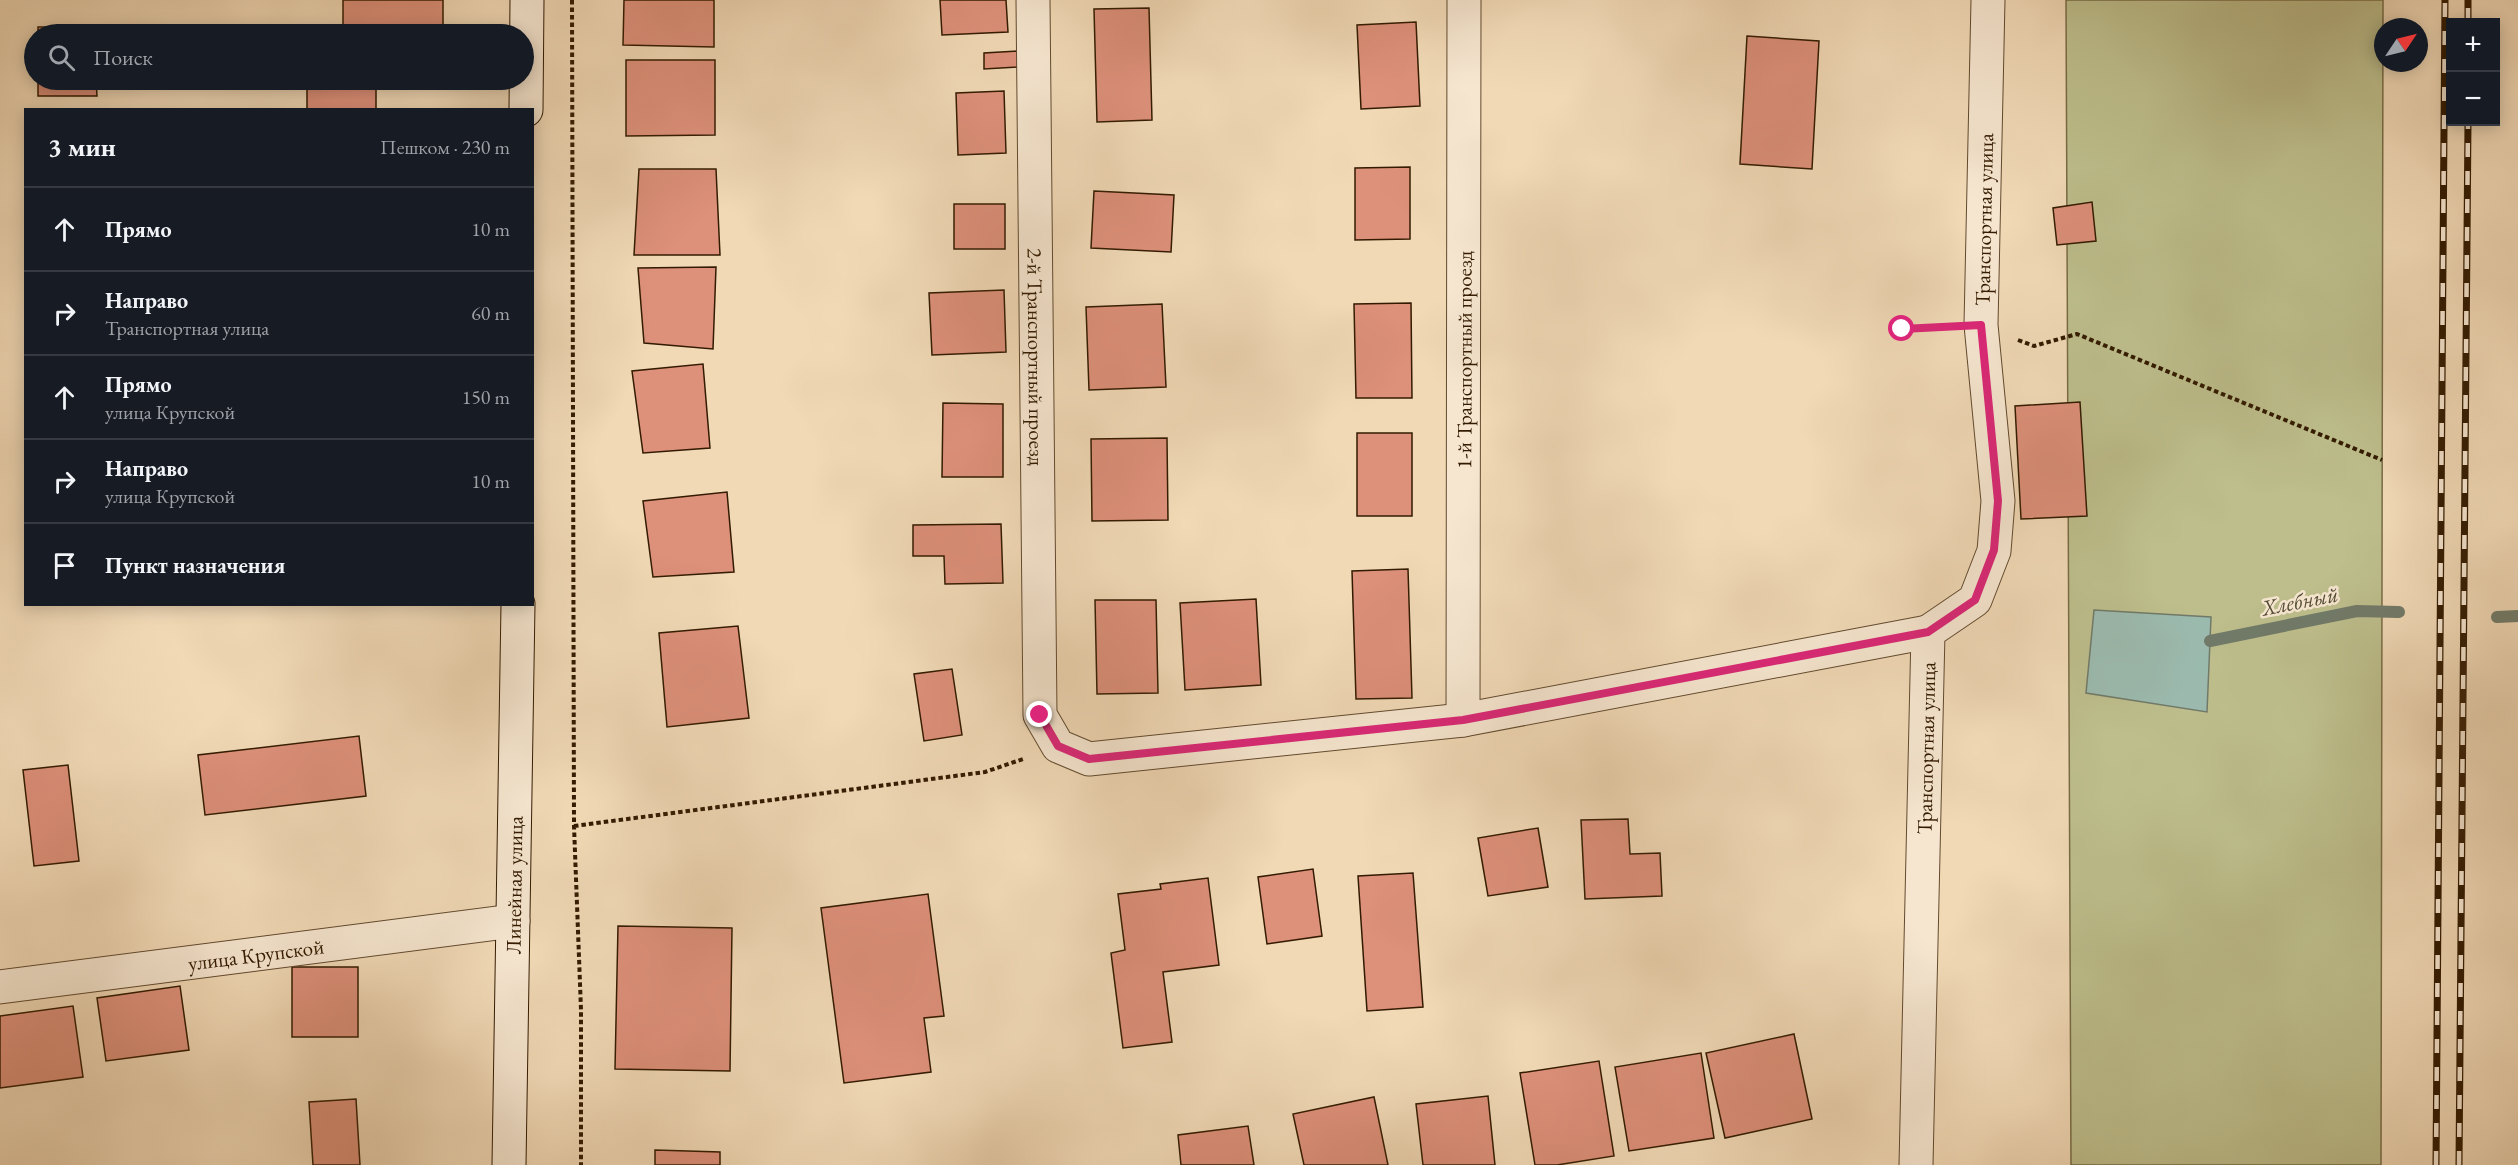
<!DOCTYPE html>
<html lang="ru">
<meta charset="utf-8">
<style>
:root{--surface:#171b24;--page:#242831;--text:#f1f3f6;--muted:#9ea1a6;--line:#363941}
body{margin:0;font-family:"EB Garamond",serif;background:var(--page);color:var(--text)}
.controls{position:absolute;right:18px;top:18px;display:grid;overflow:hidden;border-radius:0px;box-shadow:0 3px 15px #0003}
.controls button{width:54px;height:54px;display:grid;place-items:center;padding:0;border:0;border-bottom:2px solid var(--line);background:var(--surface);color:var(--text);font:30px sans-serif}
.compass{position:absolute;left:2374px;top:18px;width:54px;height:54px;border-radius:50%;background:var(--surface);box-shadow:0 3px 15px #0003;rotate:55deg}
.stop{position:absolute;width:18px;height:18px;margin:-14px;border:4px solid #db2777;border-radius:50%;background:#fff}
.stop.end{background:#db2777;border-color:#fff;box-shadow:0 2px 6px #0008}
.list{margin:0;padding:0;list-style:none}
h2{display:flex;justify-content:space-between;align-items:center;height:78px;margin:0;padding:0 24px;font-size:26px}
h2 small{font-size:20px;font-weight:400;color:var(--muted)}
.list li{display:grid;grid-template-columns:39px 1fr auto;gap:18px;align-items:center;box-sizing:border-box;height:84px;padding:0 24px;border-top:2px solid var(--line)}
.list b{display:block;font-size:22px;white-space:nowrap}
.list p{margin:0;font-size:20px;white-space:nowrap;color:var(--muted)}
.list em{font-size:20px;font-style:normal;color:var(--muted)}
.icon{flex:none;width:33px;height:33px;fill:none;stroke:currentColor;stroke-width:2;stroke-linecap:round;stroke-linejoin:round}
.map{position:relative;flex:none;width:2518px;height:1165px;overflow:hidden}
.search{position:absolute;background:var(--surface);box-shadow:0 3px 15px #0003;left:24px;top:24px;width:510px;height:66px;display:flex;align-items:center;gap:15px;box-sizing:border-box;padding:0 21px;border-radius:33px;color:var(--muted);font-size:22px}
.panel{position:absolute;background:var(--surface);box-shadow:0 3px 15px #0003;left:24px;top:108px;width:510px;height:498px;border-radius:0px}
.map>svg:first-child{display:block}
.green{fill:#bdbe8c;stroke:#786c46;stroke-width:1.5}
.water{fill:#9bbaae;stroke:#717a69;stroke-width:1.5}
.lines{fill:none;stroke-linecap:round;stroke-linejoin:round}
.stream{stroke:#717a69;stroke-width:12}
.building{fill:#dd907a;stroke:#331b01;stroke-width:1.5}
.street-casing{stroke:#624a2e;stroke-width:35}
.secondary-casing{stroke:#331b01;stroke-width:35}
.path{stroke:#331b01;stroke-width:4;stroke-dasharray:4.5 3;stroke-linecap:butt}
.street{stroke:#f6e6d0;stroke-width:33}
.secondary{stroke:#f6e6d0;stroke-width:33}
.rail-casing{stroke:#331b01;stroke-width:7}
.rail{stroke:#f6e6d0;stroke-width:4.5;stroke-dasharray:14;stroke-linecap:butt}
.route{stroke:#db2777;stroke-width:8}
.labels{text-anchor:middle;dominant-baseline:central;stroke-width:5;stroke-linejoin:round;paint-order:stroke}
.street-label{font-size:21px;fill:#331b01;stroke:#f6e6d0}
.water-label{font-size:22px;font-style:italic;fill:#524b35;stroke:#f6e6d0}
</style>
<div class="map">
<svg width="2518" height="1165" viewBox="0 0 2518 1165">
<rect width="100%" height="100%" fill="#f1d9b6"/>
<filter id="stains"><feTurbulence type="fractalNoise" baseFrequency=".00333" numOctaves="4"/><feColorMatrix values="0 0 0 0 .2 0 0 0 0 .09 0 0 0 0 .02 0 0 0 .5 -.17"/></filter>
<radialGradient id="worn" r=".72"><stop offset=".6" stop-color="#630" stop-opacity="0"/><stop offset="1" stop-color="#630" stop-opacity=".3"/></radialGradient>
<path class="green" d="M 2066,0 L 2383,0 L 2381,1165 L 2071,1165 Z"/>
<path class="water" d="M 2094,610 L 2211,617 L 2207,712 L 2086,693 Z"/>
<g class="lines">
<path class="stream" d="M 2497,617 L 2518,616
M 2210,641 L 2357,611 L 2399,612"/>
</g>
<path class="building" d="M 343,0 L 443,0 L 443,34 L 343,34 Z
M 624,0 L 714,0 L 714,47 L 623,45 Z
M 940,0 L 1006,0 L 1008,32 L 942,35 Z
M 1149,8 L 1152,120 L 1097,122 L 1094,9 Z
M 1416,22 L 1420,106 L 1361,109 L 1357,25 Z
M 38,27 L 96,27 L 96,34 L 38,34 Z
M 1747,36 L 1819,41 L 1812,169 L 1740,164 Z
M 1018,51 L 1019,67 L 984,69 L 984,53 Z
M 626,60 L 715,60 L 715,135 L 626,136 Z
M 38,80 L 96,80 L 97,96 L 38,96 Z
M 307,80 L 376,80 L 376,110 L 307,110 Z
M 1004,91 L 1006,153 L 958,155 L 956,93 Z
M 1410,167 L 1410,239 L 1355,240 L 1355,168 Z
M 639,169 L 716,169 L 720,255 L 634,255 Z
M 1094,191 L 1174,195 L 1171,252 L 1091,248 Z
M 2092,202 L 2096,241 L 2057,245 L 2053,208 Z
M 954,204 L 1005,204 L 1005,249 L 954,249 Z
M 716,267 L 713,349 L 644,343 L 638,268 Z
M 1004,290 L 1006,352 L 932,355 L 929,293 Z
M 1411,303 L 1412,398 L 1356,398 L 1354,304 Z
M 1162,304 L 1166,387 L 1089,390 L 1086,307 Z
M 703,364 L 710,448 L 643,453 L 632,371 Z
M 2080,402 L 2087,516 L 2021,519 L 2015,406 Z
M 943,403 L 1003,404 L 1003,477 L 942,477 Z
M 1357,433 L 1412,433 L 1412,516 L 1357,516 Z
M 1167,438 L 1168,520 L 1092,521 L 1091,439 Z
M 727,492 L 734,572 L 653,577 L 643,501 Z
M 1001,524 L 1003,583 L 945,584 L 944,556 L 913,556 L 913,525 Z
M 1408,569 L 1412,698 L 1356,699 L 1352,571 Z
M 1256,599 L 1261,685 L 1185,690 L 1180,603 Z
M 1095,600 L 1156,600 L 1158,693 L 1097,694 Z
M 738,626 L 749,718 L 667,727 L 659,633 Z
M 952,669 L 962,735 L 924,741 L 914,674 Z
M 359,736 L 366,796 L 205,815 L 198,755 Z
M 68,765 L 79,861 L 34,866 L 23,770 Z
M 1628,819 L 1630,854 L 1660,853 L 1662,896 L 1585,899 L 1581,820 Z
M 1538,828 L 1548,887 L 1488,896 L 1478,838 Z
M 1313,869 L 1322,936 L 1267,944 L 1258,877 Z
M 1413,873 L 1423,1007 L 1367,1011 L 1358,876 Z
M 1208,878 L 1219,965 L 1163,972 L 1172,1042 L 1123,1048 L 1111,953 L 1125,950 L 1118,894 L 1161,889 L 1160,884 Z
M 928,894 L 944,1016 L 924,1018 L 931,1072 L 844,1083 L 821,908 Z
M 618,926 L 732,928 L 730,1071 L 615,1069 Z
M 292,967 L 358,967 L 358,1037 L 292,1037 Z
M 180,986 L 189,1050 L 106,1061 L 97,998 Z
M 73,1006 L 83,1077 L 0,1088 L 0,1016 Z
M 1794,1034 L 1812,1119 L 1725,1138 L 1706,1053 Z
M 1701,1053 L 1714,1138 L 1629,1151 L 1615,1067 Z
M 1599,1061 L 1614,1156 L 1557,1165 L 1535,1165 L 1520,1073 Z
M 1488,1096 L 1495,1165 L 1423,1165 L 1416,1104 Z
M 1374,1097 L 1388,1165 L 1304,1165 L 1293,1114 Z
M 356,1099 L 360,1165 L 313,1165 L 309,1102 Z
M 1248,1126 L 1254,1165 L 1181,1165 L 1178,1135 Z
M 655,1150 L 720,1152 L 720,1165 L 655,1165 Z"/>
<g class="lines">
<g class="street-casing">
<g id="street">
<path id="s1" d="M 1033,0 L 1040,715 L 1058,746 L 1089,759 L 1463,720 L 1928,632"/>
<path id="s2" d="M 1463,720 L 1464,0"/>
<path id="s3" d="M 0,987 L 513,921"/>
<path id="s4" d="M 1916,1165 L 1928,632 L 1975,600 L 1994,551 L 1998,501 L 1981,325 L 1988,0"/>
</g>
</g>
<g class="secondary-casing">
<g id="secondary">
<path d="M 526,110 L 527,0"/>
<path id="s5" d="M 509,1165 L 518,604"/>
</g>
</g>
<path class="path" d="M 572,0 L 574,826 L 581,1010 L 581,1165
M 1902,329 L 1944,327
M 2018,340 L 2034,346 L 2077,334 L 2382,460
M 574,826 L 985,772 L 1023,759"/>
<use href="#street" class="street"/>
<use href="#secondary" class="secondary"/>
<g class="rail-casing">
<path id="rail" d="M 2468,22 L 2468,0
M 2436,1165 L 2445,0
M 2459,1165 L 2468,122"/>
</g>
<use href="#rail" class="rail"/>
</g>
<g class="lines">
<path class="route" d="M 1040,715 L 1058,746 L 1089,759 L 1463,720 L 1928,632 L 1975,600 L 1994,550 L 1998,501 L 1981,325 L 1902,329"/>
</g>
<g class="labels">
<g class="street-label">
<text stroke="none"><textPath href="#s4" startOffset="975">Транспортная улица</textPath></text>
<text stroke="none"><textPath href="#s1" startOffset="357">2-й Транспортный проезд</textPath></text>
<text stroke="none"><textPath href="#s2" startOffset="360">1-й Транспортный проезд</textPath></text>
<text stroke="none"><textPath href="#s4" startOffset="417">Транспортная улица</textPath></text>
<text stroke="none"><textPath href="#s5" startOffset="280">Линейная улица</textPath></text>
<text stroke="none"><textPath href="#s3" startOffset="258">улица Крупской</textPath></text>
</g>
<g class="water-label">
<text transform="translate(2300 601) rotate(-11)">Хлебный</text>
</g>
</g>
<rect width="100%" height="100%" filter="url(#stains)"/>
<rect width="100%" height="100%" fill="url(#worn)"/>
</svg>
<div class="controls">
<button>+</button>
<button>−</button>
</div>
<svg class="compass" viewBox="-18 -18 36 36"><path d="M0-13l5 13h-10z" fill="#e53935"/><path d="M0 13l5-13h-10z" fill="#9ea1a6"/></svg>
<div class="stop" style="left:1902px;top:329px"></div>
<div class="stop end" style="left:1040px;top:715px"></div>
<div class="search"><svg class="icon" aria-label="search" viewBox="0 0 24 24"><circle cx="10" cy="10" r="6"/><path d="M15 15l6 6"/></svg>Поиск</div>
<section class="panel">
<h2>3 мин<small>Пешком · 230 m</small></h2>
<ul class="list">
<li><svg class="icon" aria-label="ahead" viewBox="0 0 24 24"><path d="M12 20V5M6 11l6-6 6 6"/></svg><div><b>Прямо</b></div><em>10 m</em></li>
<li><svg class="icon" aria-label="right" viewBox="0 0 24 24"><path d="M7 20v-9h11M14 6l5 5-5 5"/></svg><div><b>Направо</b><p>Транспортная улица</p></div><em>60 m</em></li>
<li><svg class="icon" aria-label="ahead" viewBox="0 0 24 24"><path d="M12 20V5M6 11l6-6 6 6"/></svg><div><b>Прямо</b><p>улица Крупской</p></div><em>150 m</em></li>
<li><svg class="icon" aria-label="right" viewBox="0 0 24 24"><path d="M7 20v-9h11M14 6l5 5-5 5"/></svg><div><b>Направо</b><p>улица Крупской</p></div><em>10 m</em></li>
<li><svg class="icon" aria-label="arrive" viewBox="0 0 24 24"><path d="M6 21V4h12l-3 4 3 4H6"/></svg><div><b>Пункт назначения</b></div></li>
</ul>
</section>
</div>
